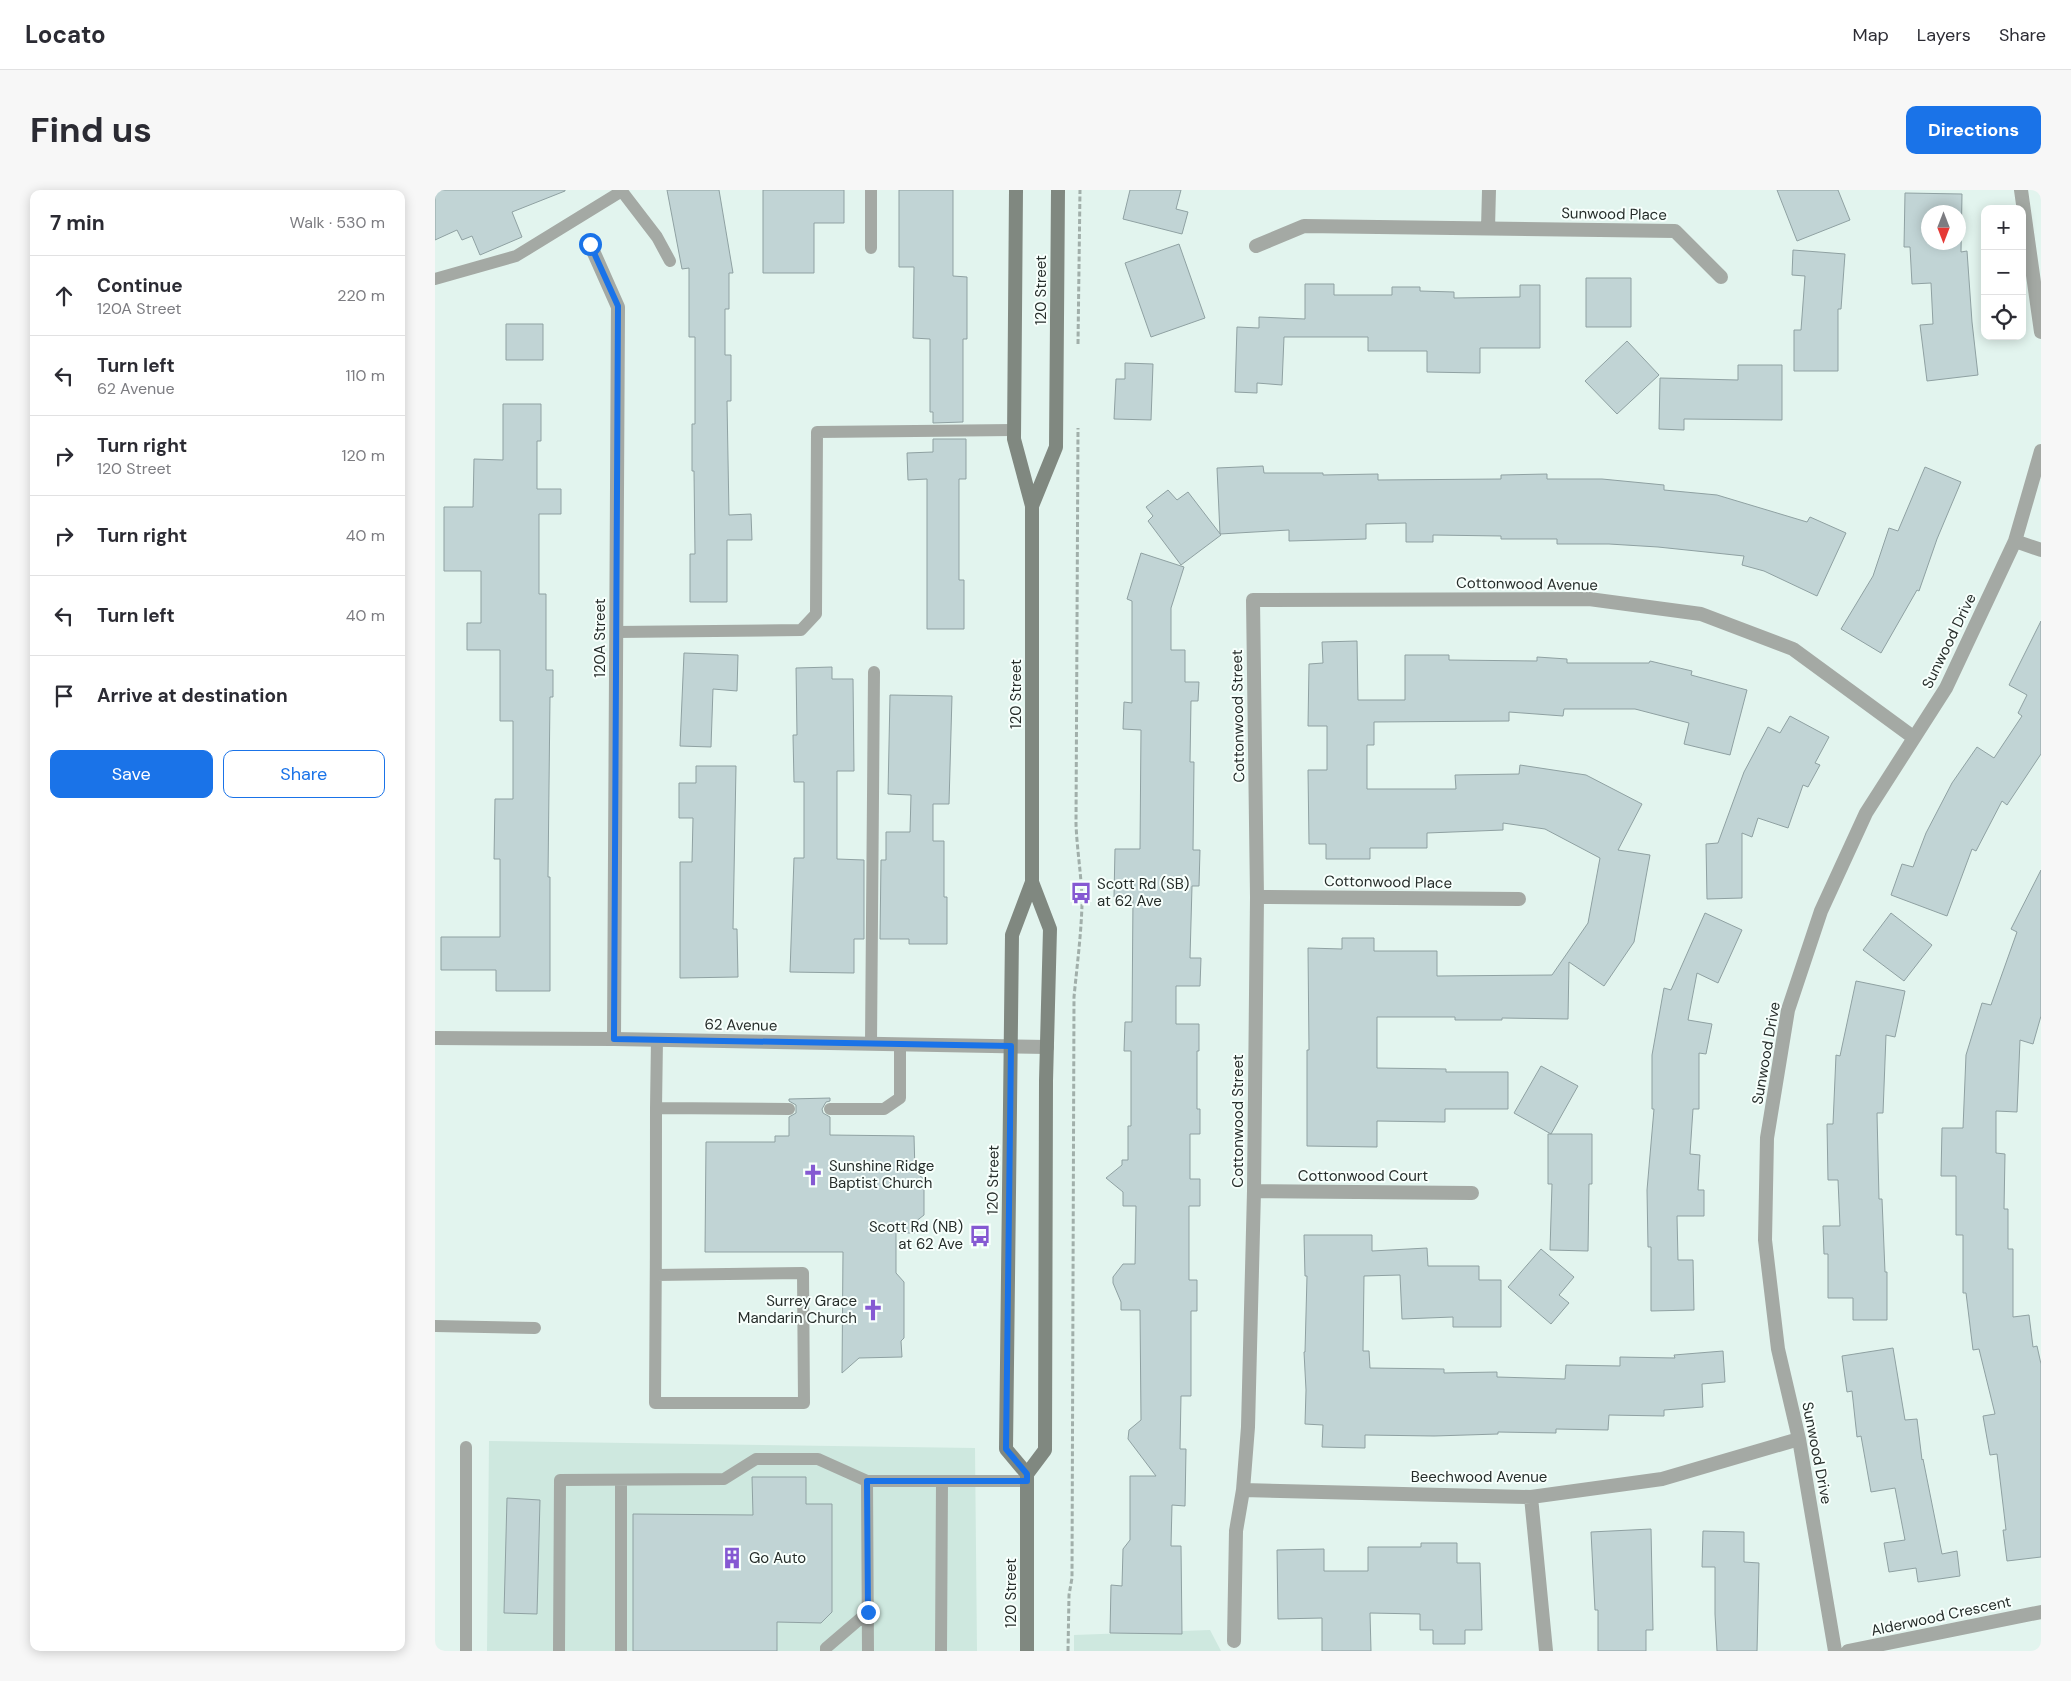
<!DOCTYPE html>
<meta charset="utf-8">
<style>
:root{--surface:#fff;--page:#f7f7f7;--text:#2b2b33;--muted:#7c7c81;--line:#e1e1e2;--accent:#1a73e8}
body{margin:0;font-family:"DM Sans",sans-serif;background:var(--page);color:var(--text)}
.controls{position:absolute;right:15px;top:15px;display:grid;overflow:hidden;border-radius:10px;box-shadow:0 2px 12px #0003}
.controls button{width:45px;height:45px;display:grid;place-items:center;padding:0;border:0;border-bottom:1px solid var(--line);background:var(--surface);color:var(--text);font:25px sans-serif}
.compass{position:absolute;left:1486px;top:15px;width:45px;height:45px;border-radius:50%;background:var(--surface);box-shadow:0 2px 12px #0003;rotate:180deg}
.stop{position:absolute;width:15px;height:15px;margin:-11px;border:4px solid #1a73e8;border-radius:50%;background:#fff}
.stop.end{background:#1a73e8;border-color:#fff;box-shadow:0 1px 5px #0008}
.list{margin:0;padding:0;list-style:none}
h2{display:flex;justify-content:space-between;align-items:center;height:65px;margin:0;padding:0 20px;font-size:21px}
h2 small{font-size:16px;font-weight:400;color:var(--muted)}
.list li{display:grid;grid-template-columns:32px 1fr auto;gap:15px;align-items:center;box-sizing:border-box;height:80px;padding:0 20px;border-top:1px solid var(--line)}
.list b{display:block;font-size:19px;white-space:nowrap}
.list p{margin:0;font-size:16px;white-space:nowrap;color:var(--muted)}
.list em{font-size:16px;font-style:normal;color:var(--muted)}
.actions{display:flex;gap:10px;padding:15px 20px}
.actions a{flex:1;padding:11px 0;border:1px solid var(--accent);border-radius:10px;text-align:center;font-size:18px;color:var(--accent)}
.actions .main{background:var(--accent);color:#fff}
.icon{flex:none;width:28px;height:28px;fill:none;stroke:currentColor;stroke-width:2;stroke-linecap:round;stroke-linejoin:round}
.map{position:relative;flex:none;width:1606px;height:1461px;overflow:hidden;border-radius:10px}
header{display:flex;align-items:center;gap:30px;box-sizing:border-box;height:70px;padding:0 25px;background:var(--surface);border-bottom:1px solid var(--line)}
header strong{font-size:24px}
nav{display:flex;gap:28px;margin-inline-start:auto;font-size:18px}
.intro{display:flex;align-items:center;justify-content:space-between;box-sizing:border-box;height:120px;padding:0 30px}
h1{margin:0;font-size:35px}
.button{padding:12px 22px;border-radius:10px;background:var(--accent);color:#fff;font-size:18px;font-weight:700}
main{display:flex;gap:30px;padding:0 30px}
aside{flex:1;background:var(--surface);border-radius:10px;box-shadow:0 2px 12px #0003}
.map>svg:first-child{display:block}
.built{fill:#cee8df}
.building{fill:#c1d4d5;stroke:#8fa1a2;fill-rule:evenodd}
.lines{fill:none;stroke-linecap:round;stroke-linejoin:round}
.path{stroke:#a1afaa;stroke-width:3;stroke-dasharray:5 2.5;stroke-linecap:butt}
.service{stroke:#a4a9a4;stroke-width:12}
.minor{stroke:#a4a9a4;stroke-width:14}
.tertiary{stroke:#a4a9a4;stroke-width:14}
.secondary{stroke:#808880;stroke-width:14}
.route{stroke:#1a73e8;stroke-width:6}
.labels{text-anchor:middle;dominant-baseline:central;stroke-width:4;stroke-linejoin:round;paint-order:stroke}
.street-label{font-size:15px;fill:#262d2a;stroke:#f7fffc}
.poi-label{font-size:15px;fill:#262d2a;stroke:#f7fffc;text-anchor:start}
</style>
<header>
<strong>Locato</strong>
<nav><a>Map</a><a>Layers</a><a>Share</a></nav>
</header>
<div class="intro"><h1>Find us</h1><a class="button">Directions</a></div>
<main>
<aside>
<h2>7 min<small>Walk · 530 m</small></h2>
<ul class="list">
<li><svg class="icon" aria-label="ahead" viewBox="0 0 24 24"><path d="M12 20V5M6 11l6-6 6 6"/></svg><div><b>Continue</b><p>120A Street</p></div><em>220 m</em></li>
<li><svg class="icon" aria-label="left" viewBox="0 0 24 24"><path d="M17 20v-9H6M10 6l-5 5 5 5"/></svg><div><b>Turn left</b><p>62 Avenue</p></div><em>110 m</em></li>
<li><svg class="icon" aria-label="right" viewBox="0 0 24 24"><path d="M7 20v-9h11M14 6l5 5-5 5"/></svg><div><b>Turn right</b><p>120 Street</p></div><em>120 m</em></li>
<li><svg class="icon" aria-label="right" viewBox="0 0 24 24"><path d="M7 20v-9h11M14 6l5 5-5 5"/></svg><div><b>Turn right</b></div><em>40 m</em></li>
<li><svg class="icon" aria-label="left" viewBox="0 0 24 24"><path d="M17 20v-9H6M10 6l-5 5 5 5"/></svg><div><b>Turn left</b></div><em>40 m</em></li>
<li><svg class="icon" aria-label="arrive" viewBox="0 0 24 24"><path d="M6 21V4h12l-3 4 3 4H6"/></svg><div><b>Arrive at destination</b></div></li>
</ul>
<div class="actions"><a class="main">Save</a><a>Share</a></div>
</aside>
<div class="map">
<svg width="1606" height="1461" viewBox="0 0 1606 1461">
<rect width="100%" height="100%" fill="#e2f4ee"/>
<path class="built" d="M 54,1251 L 540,1258 L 542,1461 L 52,1461 Z
M 775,1440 L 786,1461 L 639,1461 L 639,1445 Z"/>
<path class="building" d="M 0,0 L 130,0 L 130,1 L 77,22 L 87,47 L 45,65 L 37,46 L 27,50 L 22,40 L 0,50 Z
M 232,0 L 284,0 L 298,83 L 294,83 L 294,119 L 290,119 L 290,165 L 296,165 L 296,211 L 292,211 L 294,325 L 316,324 L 317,350 L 292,350 L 292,412 L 255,412 L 255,364 L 260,364 L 259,281 L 257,281 L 257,234 L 260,234 L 260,147 L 254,147 L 254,78 L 247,79 Z
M 328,0 L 409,0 L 409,33 L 379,33 L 379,83 L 328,83 Z
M 464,0 L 518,0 L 518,86 L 532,87 L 532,149 L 528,149 L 528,232 L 498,233 L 498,222 L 495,222 L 495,149 L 478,148 L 479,77 L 464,77 Z
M 695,0 L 746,0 L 741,19 L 753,22 L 747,44 L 688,29 Z
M 1342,0 L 1403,0 L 1415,30 L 1362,51 Z
M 1470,3 L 1527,4 L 1526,62 L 1532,61 L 1537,132 L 1543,185 L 1492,191 L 1485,135 L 1498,134 L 1496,93 L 1477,94 L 1475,57 L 1469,57 ZM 1494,22 L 1524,22 L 1524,52 L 1494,52 Z
M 744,54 L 770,128 L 716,147 L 690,73 Z
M 1358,60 L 1410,64 L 1406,119 L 1403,119 L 1403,181 L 1359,181 L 1359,140 L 1366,140 L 1370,86 L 1357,85 Z
M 1151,88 L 1196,88 L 1196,137 L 1151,137 Z
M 870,94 L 899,94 L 899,105 L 957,105 L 957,97 L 985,97 L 985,101 L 1019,102 L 1019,108 L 1085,107 L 1085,95 L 1105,95 L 1105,158 L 1045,158 L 1045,183 L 992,182 L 992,161 L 933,161 L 933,147 L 849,147 L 847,195 L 822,193 L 822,203 L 800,202 L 802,137 L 824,138 L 824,127 L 870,129 Z
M 71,134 L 108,134 L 108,170 L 71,170 Z
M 1192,151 L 1224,185 L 1182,224 L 1150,191 Z
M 690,173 L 718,174 L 716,230 L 679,229 L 681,189 L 690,189 Z
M 1303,175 L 1347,175 L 1347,230 L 1249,229 L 1249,240 L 1224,239 L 1225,188 L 1303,190 Z
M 68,214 L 106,214 L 106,251 L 102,251 L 102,299 L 126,299 L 126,324 L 104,324 L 104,404 L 111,404 L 111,480 L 118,480 L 118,507 L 115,507 L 113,687 L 115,687 L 115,801 L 61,801 L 61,780 L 6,780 L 6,747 L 65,747 L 65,669 L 59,669 L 60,609 L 78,609 L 78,531 L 65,531 L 65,460 L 32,460 L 32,433 L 46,433 L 46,381 L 9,381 L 9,317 L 38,317 L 39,269 L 68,270 Z
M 498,249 L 531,249 L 531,289 L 524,289 L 524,390 L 529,390 L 529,439 L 492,439 L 492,289 L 473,290 L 472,263 L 498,262 Z
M 828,276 L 829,283 L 888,283 L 888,285 L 943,284 L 943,290 L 1066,289 L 1066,285 L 1112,284 L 1112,289 L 1167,289 L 1229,295 L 1229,300 L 1282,305 L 1372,332 L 1375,327 L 1411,343 L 1382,406 L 1329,381 L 1307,375 L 1309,366 L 1223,357 L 1174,354 L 1122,354 L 1122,349 L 1066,349 L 1066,346 L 998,345 L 998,352 L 971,352 L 971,333 L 931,334 L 931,349 L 854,351 L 854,340 L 785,344 L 782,278 Z
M 1490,277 L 1526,292 L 1502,349 L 1484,401 L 1482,400 L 1446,463 L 1406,439 L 1438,386 L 1454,338 L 1463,341 Z
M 733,300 L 742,310 L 753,302 L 786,345 L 746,375 L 713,331 L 718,326 L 711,317 Z
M 706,363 L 749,377 L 736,418 L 736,460 L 750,460 L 750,492 L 764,492 L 763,511 L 756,511 L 755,572 L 759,572 L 758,660 L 765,660 L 764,696 L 757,696 L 755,768 L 766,768 L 765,796 L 741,796 L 741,834 L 764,834 L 764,861 L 762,861 L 762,919 L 765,919 L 765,944 L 755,944 L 755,989 L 765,989 L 765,1016 L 754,1016 L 754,1090 L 762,1090 L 762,1121 L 756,1121 L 756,1206 L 746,1206 L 745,1259 L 751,1259 L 750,1316 L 737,1315 L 736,1356 L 746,1356 L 747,1444 L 675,1443 L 676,1395 L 687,1396 L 688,1359 L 695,1350 L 695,1286 L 721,1286 L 693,1249 L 694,1240 L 706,1230 L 705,1120 L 686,1120 L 686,1112 L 678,1093 L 678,1087 L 688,1074 L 700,1074 L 701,1016 L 688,1016 L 688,1002 L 671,988 L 687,975 L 687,970 L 693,970 L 693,936 L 696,936 L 696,861 L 689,861 L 690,832 L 697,832 L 698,707 L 679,707 L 680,659 L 705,659 L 706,540 L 688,539 L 689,512 L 697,513 L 697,411 L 692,409 Z
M 1606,431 L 1606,564 L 1572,615 L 1567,611 L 1541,661 L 1537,659 L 1512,726 L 1456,705 L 1467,674 L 1478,677 L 1491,643 L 1517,593 L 1542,557 L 1559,568 L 1587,526 L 1583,523 L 1592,505 L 1574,495 Z
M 922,451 L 923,510 L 970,510 L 970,465 L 1014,465 L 1014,470 L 1102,471 L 1102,467 L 1132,469 L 1132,473 L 1214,473 L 1215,471 L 1257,481 L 1256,485 L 1312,500 L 1295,565 L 1249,554 L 1254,533 L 1200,519 L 1129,519 L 1128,526 L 1074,522 L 1074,531 L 939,532 L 939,555 L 932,555 L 932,599 L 1021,599 L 1020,585 L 1084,584 L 1085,575 L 1151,585 L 1207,614 L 1183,660 L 1215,665 L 1199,752 L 1169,796 L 1134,772 L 1133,829 L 1067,828 L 1067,830 L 1020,830 L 1020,827 L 942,827 L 942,878 L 1011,879 L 1011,882 L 1073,882 L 1073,919 L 1010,919 L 1010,932 L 942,931 L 942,957 L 872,956 L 872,860 L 874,860 L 873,758 L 907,759 L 907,748 L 939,748 L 939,761 L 1002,761 L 1002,786 L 1117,785 L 1153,733 L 1165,668 L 1110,639 L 1068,633 L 1068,640 L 992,643 L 992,658 L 935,658 L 935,669 L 891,669 L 891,654 L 874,654 L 873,580 L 892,580 L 892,536 L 873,536 L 874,474 L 888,473 L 887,452 Z
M 249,463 L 303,465 L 302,501 L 278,499 L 276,557 L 245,556 Z
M 397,477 L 397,489 L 418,489 L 419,581 L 402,581 L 402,669 L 429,670 L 429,749 L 419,749 L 419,783 L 355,782 L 359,668 L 369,668 L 369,592 L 359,592 L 358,545 L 362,545 L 361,478 Z
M 455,505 L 517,506 L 514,614 L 498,614 L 498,651 L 509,651 L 509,707 L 512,707 L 512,754 L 474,754 L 474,749 L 445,749 L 446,670 L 451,670 L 451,642 L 475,642 L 476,605 L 453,604 Z
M 1355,526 L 1394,547 L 1380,573 L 1385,575 L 1373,597 L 1368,595 L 1353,638 L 1323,628 L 1317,647 L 1307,643 L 1307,708 L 1272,709 L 1271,654 L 1283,653 L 1309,582 L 1333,537 L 1345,543 Z
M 261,576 L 301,576 L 298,739 L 302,739 L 303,787 L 245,788 L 245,672 L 257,672 L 258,628 L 244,628 L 244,593 L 261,593 Z
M 1606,680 L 1606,826 L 1598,854 L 1585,850 L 1582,922 L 1561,921 L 1561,963 L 1570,964 L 1569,1019 L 1573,1019 L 1573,1059 L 1578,1059 L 1578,1127 L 1594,1125 L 1598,1157 L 1602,1156 L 1606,1174 L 1606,1367 L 1572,1371 L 1568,1340 L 1571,1340 L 1562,1264 L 1555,1265 L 1548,1226 L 1560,1224 L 1544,1159 L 1538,1160 L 1531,1103 L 1528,1103 L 1528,1045 L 1521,1045 L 1521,986 L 1506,986 L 1507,938 L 1528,938 L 1531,865 L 1547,813 L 1556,815 L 1582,742 L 1576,739 Z
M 1270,723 L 1307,740 L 1283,793 L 1262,783 L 1253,830 L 1277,834 L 1271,864 L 1264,863 L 1264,919 L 1258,919 L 1255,964 L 1265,965 L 1263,1000 L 1269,1000 L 1269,1026 L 1242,1026 L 1243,1070 L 1258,1070 L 1259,1120 L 1216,1121 L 1216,1057 L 1213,1057 L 1212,1000 L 1219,919 L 1217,919 L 1217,865 L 1229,798 L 1236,800 Z
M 1456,723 L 1497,755 L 1469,791 L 1428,760 Z
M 1421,791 L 1470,801 L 1460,847 L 1451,845 L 1448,923 L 1442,923 L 1444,1009 L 1447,1009 L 1450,1082 L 1452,1082 L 1452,1130 L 1418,1130 L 1418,1108 L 1393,1108 L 1393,1064 L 1389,1064 L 1388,1036 L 1405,1036 L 1403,990 L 1393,990 L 1392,934 L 1398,934 L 1401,865 L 1405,866 Z
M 1106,876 L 1143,896 L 1116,944 L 1079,923 Z
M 395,908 L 395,911 L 391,912 L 387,919 L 388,923 L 395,927 L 395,945 L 479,946 L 480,982 L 489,989 L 489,1025 L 480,1032 L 480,1043 L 461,1043 L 461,1083 L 469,1092 L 469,1148 L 466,1151 L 467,1167 L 424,1168 L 407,1183 L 408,1062 L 270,1062 L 271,952 L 340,952 L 340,946 L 354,946 L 354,927 L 361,923 L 361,915 L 354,911 L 354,909 Z
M 1113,944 L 1157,944 L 1157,994 L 1154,994 L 1153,1061 L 1115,1060 L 1117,994 L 1113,994 Z
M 869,1045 L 937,1045 L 937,1061 L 992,1058 L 993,1076 L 1044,1076 L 1044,1090 L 1066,1090 L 1066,1137 L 1018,1137 L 1018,1127 L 967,1129 L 965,1085 L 929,1086 L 928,1161 L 934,1161 L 935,1178 L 1009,1179 L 1009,1183 L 1062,1182 L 1062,1187 L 1130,1189 L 1131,1175 L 1185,1176 L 1185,1167 L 1240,1168 L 1239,1165 L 1288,1161 L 1290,1192 L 1267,1194 L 1268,1217 L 1229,1220 L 1229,1226 L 1174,1225 L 1173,1240 L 1121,1239 L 1121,1243 L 1063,1242 L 1063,1244 L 999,1246 L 930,1245 L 930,1258 L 887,1257 L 888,1235 L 870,1234 L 871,1200 L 869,1162 L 870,1162 L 872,1086 L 870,1086 Z
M 1106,1059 L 1139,1087 L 1124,1105 L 1134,1113 L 1116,1134 L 1073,1097 Z
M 1458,1158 L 1470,1230 L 1482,1229 L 1487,1270 L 1488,1269 L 1507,1364 L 1522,1361 L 1525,1386 L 1483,1392 L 1481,1378 L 1454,1382 L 1449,1353 L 1470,1350 L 1460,1298 L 1436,1302 L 1426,1246 L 1422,1247 L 1417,1201 L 1412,1202 L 1407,1166 Z
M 317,1287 L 371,1287 L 371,1314 L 397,1314 L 397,1422 L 386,1433 L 342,1432 L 342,1461 L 198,1461 L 198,1324 L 318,1325 Z
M 72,1308 L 105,1310 L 102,1424 L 69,1423 Z
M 1216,1339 L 1218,1440 L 1211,1440 L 1211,1461 L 1163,1461 L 1163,1420 L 1160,1420 L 1156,1342 Z
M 1268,1341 L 1309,1342 L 1309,1372 L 1324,1373 L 1322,1461 L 1282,1461 L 1280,1424 L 1280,1377 L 1267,1377 Z
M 986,1353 L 1022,1353 L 1022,1373 L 1045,1373 L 1047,1440 L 1030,1440 L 1030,1454 L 998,1454 L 998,1440 L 985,1440 L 985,1424 L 935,1423 L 936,1461 L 887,1461 L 887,1428 L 843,1429 L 842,1360 L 889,1359 L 889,1381 L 933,1381 L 933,1357 L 986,1357 Z"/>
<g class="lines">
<path class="path" d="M 643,154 L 645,0
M 633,1461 L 634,1405 L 637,1388 L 639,807 C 642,776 646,746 647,715 C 647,688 642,661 641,634 L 643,238"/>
<path class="service" d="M 186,0 L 222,47 L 235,71
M 436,0 L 436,58
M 0,89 L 81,66 L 187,1
M 181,442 L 366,440 L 381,424 L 382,242 L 579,240
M 222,849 L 221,918 L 354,919
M 436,854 L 439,482
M 395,919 L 449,919 L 465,908 L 465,854
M 221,1085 L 368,1083 L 369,1213 L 220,1213 C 221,1115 221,1016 221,918
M 0,1136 L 100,1138
M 31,1257 L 31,1461
M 432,1291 L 433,1461
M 124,1461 L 125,1290 L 289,1289 L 321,1269 L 383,1269 L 432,1291 L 592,1291
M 186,1461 L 186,1290
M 391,1461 L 391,1458 L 433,1422
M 506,1461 L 507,1291"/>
<path class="minor" d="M 1586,0 L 1606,142
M 1053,38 L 1054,0
M 155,54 L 183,117 L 179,849
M 821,56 L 869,36 L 1240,41 L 1286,87
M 1580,351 L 1606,360
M 822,707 L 1084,709
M 819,1001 L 1037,1003
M 808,1300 L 1096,1307 L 1227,1289 L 1364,1249
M 1096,1307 L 1111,1461
M 799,1451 L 801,1341 L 808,1300 L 813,1237 L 819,1001 L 822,707 L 818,410 L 1154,409 L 1266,424 L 1358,459 L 1478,547
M 1400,1461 L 1364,1249 L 1343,1159 L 1330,1050 L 1332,948 L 1353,820 L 1386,721 L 1431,623 L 1511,498 L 1580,351 L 1606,261
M 1413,1461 L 1606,1422"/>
<path class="tertiary" d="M 0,848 L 179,849 L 612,857"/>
<path class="secondary" d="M 581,0 L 579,249 L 597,316 L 597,692 L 577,745 L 571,1259 L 592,1284
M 597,316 L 621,257 L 623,0
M 592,1461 L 592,1284 L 610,1260 L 611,891 L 615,739 L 597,692"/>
</g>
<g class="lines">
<path class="route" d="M 155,54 L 183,116 L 179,849 L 576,856 L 571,1259 L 592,1284 L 592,1291 L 432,1291 L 433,1422"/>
</g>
<defs>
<g id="bus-bare" transform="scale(1.725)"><path d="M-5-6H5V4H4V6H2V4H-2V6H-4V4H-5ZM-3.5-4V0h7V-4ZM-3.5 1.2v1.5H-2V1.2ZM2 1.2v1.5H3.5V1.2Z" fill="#8559d2" stroke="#f7fffc" stroke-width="2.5" paint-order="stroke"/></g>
<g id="church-bare" transform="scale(1.725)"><path d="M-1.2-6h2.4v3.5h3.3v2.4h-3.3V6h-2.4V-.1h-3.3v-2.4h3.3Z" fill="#8559d2" stroke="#f7fffc" stroke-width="2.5" paint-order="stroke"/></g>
<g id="building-bare" transform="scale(1.725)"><path d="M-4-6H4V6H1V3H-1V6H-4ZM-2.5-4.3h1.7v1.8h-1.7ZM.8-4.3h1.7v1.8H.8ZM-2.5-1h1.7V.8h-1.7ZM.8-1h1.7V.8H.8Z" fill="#8559d2" stroke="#f7fffc" stroke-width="2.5" paint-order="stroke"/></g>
</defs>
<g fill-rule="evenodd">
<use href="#bus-bare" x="646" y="703"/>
<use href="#church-bare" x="378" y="985"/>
<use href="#bus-bare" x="545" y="1046"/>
<use href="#church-bare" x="438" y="1120"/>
<use href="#building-bare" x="297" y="1368"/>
</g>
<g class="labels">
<g class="street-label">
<text transform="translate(1179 24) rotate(1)">Sunwood Place</text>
<text transform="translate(606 100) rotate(-90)">120 Street</text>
<text transform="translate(1092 394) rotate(1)">Cottonwood Avenue</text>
<text transform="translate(165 448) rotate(-90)">120A Street</text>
<text transform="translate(1514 451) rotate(-64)">Sunwood Drive</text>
<text transform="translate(581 504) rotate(-90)">120 Street</text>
<text transform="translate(803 526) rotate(-91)">Cottonwood Street</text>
<text transform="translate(953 692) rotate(1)">Cottonwood Place</text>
<text transform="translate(306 835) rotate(1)">62 Avenue</text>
<text transform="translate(1331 863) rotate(-80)">Sunwood Drive</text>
<text transform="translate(803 931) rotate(-90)">Cottonwood Street</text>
<text x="928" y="986">Cottonwood Court</text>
<text transform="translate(558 990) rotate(-89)">120 Street</text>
<text transform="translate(1382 1263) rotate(79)">Sunwood Drive</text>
<text x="1044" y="1287">Beechwood Avenue</text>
<text transform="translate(576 1403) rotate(-90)">120 Street</text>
<text transform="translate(1506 1426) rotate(-12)">Alderwood Crescent</text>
</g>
<g class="poi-label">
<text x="662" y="694">Scott Rd (SB)<tspan x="662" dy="17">at 62 Ave</tspan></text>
<text x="394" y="976">Sunshine Ridge<tspan x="394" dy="17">Baptist Church</tspan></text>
<text x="528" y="1037" text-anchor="end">Scott Rd (NB)<tspan x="528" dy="17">at 62 Ave</tspan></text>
<text x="422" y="1111" text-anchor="end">Surrey Grace<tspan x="422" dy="17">Mandarin Church</tspan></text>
<text x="314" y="1368">Go Auto</text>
</g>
</g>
</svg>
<div class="controls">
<button>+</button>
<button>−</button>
<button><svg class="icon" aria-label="locate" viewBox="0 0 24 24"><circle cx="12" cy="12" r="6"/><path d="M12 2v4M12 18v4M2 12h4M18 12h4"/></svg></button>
</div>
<svg class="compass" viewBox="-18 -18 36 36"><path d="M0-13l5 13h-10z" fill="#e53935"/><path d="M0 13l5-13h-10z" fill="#7c7c81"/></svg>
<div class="stop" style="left:155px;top:54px"></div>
<div class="stop end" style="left:433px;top:1422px"></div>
</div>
</main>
